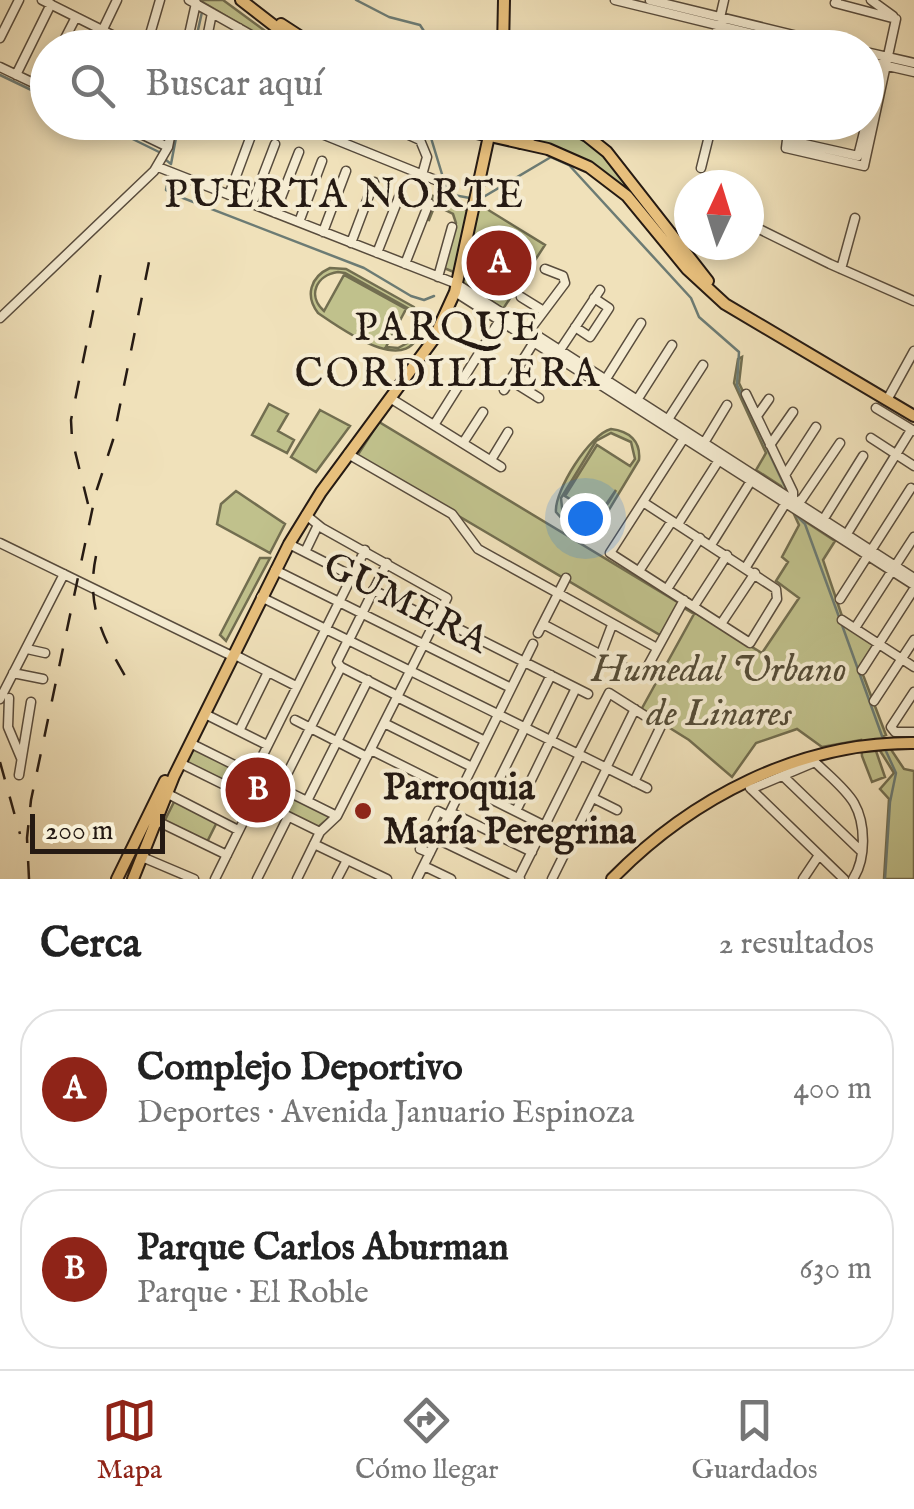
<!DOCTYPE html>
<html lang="es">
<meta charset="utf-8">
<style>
:root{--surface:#fff;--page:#f2f2f2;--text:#222;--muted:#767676;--line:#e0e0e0;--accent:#8f2418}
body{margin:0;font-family:"IM FELL English",serif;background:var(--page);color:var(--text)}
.compass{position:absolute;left:674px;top:170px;width:90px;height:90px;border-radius:50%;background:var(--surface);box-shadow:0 5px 15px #0003;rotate:4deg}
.scale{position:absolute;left:30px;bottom:25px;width:135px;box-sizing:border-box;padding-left:10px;border:5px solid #251a13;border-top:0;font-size:28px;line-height:35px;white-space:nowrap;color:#251a13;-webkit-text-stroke:8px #f5ecd2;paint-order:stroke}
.you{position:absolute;left:585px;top:518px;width:35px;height:35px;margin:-25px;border:8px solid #fff;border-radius:50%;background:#1a73e8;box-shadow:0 0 0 15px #1a73e833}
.badge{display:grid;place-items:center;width:65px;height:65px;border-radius:50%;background:var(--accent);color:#fff;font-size:32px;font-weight:700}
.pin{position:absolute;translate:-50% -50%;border:5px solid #fff;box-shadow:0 2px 10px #0006}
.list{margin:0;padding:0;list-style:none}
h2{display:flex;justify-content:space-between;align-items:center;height:130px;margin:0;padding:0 40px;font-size:42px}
h2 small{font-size:32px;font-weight:400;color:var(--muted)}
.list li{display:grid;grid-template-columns:65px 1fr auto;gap:30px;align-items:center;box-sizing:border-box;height:160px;margin:0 20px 20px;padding:0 20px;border:2px solid var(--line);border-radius:40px}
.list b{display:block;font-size:38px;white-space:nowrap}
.list p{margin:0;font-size:32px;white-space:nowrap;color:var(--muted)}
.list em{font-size:32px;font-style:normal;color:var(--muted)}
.icon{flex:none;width:55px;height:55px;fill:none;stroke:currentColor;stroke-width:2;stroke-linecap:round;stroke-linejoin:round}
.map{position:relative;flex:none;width:914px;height:879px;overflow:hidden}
.search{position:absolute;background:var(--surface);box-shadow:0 5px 15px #0003;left:30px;right:30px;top:30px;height:110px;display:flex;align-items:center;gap:25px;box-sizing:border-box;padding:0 35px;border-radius:55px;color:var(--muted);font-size:38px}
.sheet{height:490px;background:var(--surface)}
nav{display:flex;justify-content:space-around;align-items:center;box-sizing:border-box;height:140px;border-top:2px solid var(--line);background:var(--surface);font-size:28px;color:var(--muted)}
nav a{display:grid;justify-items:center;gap:5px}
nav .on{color:var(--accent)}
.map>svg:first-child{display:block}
.green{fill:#c0c18c;stroke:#726e50;stroke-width:2.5;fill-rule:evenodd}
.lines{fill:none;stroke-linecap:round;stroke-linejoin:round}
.stream{stroke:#6c7b74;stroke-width:2.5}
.minor-casing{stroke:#584c3d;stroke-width:11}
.major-casing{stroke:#251a13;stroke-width:14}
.minor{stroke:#f5ecd2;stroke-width:8}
.major{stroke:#e8c07d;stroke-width:10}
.rail{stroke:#251a13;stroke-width:2.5;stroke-dasharray:18 18;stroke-linecap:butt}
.poi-dot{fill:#8f2418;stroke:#f5ecd2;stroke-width:4}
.labels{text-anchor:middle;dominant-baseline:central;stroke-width:8;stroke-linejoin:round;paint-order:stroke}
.street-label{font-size:38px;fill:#251a13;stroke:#f5ecd2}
.park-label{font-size:38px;font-style:italic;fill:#544c37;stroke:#f5ecd2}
.poi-label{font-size:38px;font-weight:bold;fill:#251a13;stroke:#f5ecd2;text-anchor:start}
.neighbourhood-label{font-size:40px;letter-spacing:2.5px;fill:#251a13;stroke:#f5ecd2}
</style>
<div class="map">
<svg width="914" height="879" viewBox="0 0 914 879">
<rect width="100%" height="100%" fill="#f0e1ba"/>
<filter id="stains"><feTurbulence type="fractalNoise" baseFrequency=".002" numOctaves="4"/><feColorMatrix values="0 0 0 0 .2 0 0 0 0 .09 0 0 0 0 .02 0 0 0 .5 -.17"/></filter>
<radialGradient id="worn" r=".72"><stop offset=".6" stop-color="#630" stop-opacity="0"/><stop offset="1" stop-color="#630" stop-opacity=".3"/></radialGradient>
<path class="green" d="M 199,0 L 223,0 L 287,47 L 278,47 Z
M 441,123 L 557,123 L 606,155 L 647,207 L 643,208 L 605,173 L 571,154 Z
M 433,196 L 470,211 L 456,273 L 444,268 L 456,223 L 453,214 L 435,205 L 429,220 L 425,219 Z
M 477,203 L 545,245 L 503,309 L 461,282 Z
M 330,268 L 346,269 L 414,307 L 421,325 C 412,381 343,330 318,313 C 305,296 310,277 330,268 ZM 338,272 L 345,273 L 411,310 L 417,323 L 411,341 L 398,348 L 386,347 L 406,309 L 344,275 L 324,311 C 307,296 316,275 338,272 Z
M 742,357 L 739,383 L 806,522 L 835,541 L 823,560 L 845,625 L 874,644 L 860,667 L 886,735 L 883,736 L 884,739 L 904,769 L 914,771 L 914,879 L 884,879 L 889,799 L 880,789 L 894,773 L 879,749 L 876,751 L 885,777 L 872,782 L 862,756 L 861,740 L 822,747 L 797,729 L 756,743 L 732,777 L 689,740 L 641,710 L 694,614 L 679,605 L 660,635 L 357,456 L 379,422 L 762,653 L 799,598 L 776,581 L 788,562 L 782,557 L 799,525 L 781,486 L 756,470 L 766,453 L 734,383 L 738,359 Z
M 269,404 L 288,414 L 278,431 L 294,440 L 287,453 L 252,435 Z
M 320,410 L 350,426 L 316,472 L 291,457 Z
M 611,429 C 629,431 641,441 639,460 L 601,523 L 588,531 L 571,529 L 556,512 C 554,491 590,434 611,429 ZM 611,433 L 631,442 L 635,459 L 630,466 L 597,445 L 565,496 L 598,516 L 616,490 C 604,510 588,543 563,517 L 561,498 L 596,441 Z
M 236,491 L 285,524 L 270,553 L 217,524 L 221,504 Z
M 260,558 L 270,558 L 226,641 L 220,635 Z
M 192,748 L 331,816 L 317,828 L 185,763 Z
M 175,800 L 217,822 L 207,842 L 164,822 Z"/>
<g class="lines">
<path class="stream" d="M 356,0 L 389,17 L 420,25 L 435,48
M 194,48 L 202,12
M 0,75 L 48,98
M 98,122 L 161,153
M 428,128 L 448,194 L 470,198
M 166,160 L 171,164 L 179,122
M 169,175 L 166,190 L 170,193 L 364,268 L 411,296 L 424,300 L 434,296
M 480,199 L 551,157 L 569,165 L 691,298 L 699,317 L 739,352 L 737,385 L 787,491
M 796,515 L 805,524 L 839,617
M 842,625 L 882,736
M 885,879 L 890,802 L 896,773 L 885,749"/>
<g class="minor-casing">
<path id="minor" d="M 42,0 L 138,48
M 189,0 L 274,48
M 615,0 L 810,48
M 650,0 L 847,48
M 837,0 L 835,3 L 896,19
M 871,0 L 893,16
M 0,38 L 19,0
M 60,48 L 76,17
M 94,48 L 117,0
M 146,48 L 160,0
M 186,48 L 196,3
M 205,48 L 212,13
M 236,48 L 239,28
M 713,48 L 724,0
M 866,52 L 914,63
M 866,61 L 914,72
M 0,67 L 48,90
M 16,75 L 51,4
M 116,122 L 168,147
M 292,122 L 438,181
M 380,122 L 420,140 L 427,157 L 422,175
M 696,122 L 707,122 L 710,132 L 701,168
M 786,148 L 864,166 L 896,19
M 786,148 L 787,140 L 858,156 L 881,64 L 888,57
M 158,167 L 457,284 L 914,578
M 229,195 L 252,133
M 252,204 L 275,144
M 275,213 L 299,152
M 299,222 L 322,161
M 749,224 L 830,264 L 914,301
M 323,232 L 346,171
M 351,243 L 374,182
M 377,253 L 401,192
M 405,264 L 429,203
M 841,269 L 855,218
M 438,277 L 452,227
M 455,292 L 914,585
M 521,297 L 542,310
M 0,318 L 154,171 L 168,147 L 173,122
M 575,327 L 590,337 L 609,308 L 594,298
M 529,331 L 565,283 L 563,276 L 545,269
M 560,350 L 600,290
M 510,380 L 539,398
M 604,382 L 641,323
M 504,390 L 534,342
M 746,394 L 793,492 L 793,500
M 390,398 L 501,467
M 637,400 L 672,345
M 887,400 L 914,351
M 876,408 L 914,431
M 757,416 L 769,399
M 665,424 L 703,365
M 434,425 L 500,320
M 871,438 L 914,466
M 463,443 L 483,412
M 704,443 L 727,405
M 770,445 L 793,412
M 348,454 L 452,514 L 478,549 L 657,648
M 491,460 L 508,432
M 785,475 L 816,427
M 643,502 L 776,589 L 777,599 L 750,643 L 610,553 L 684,438 L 685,436
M 797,502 L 802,499 L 840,443
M 823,520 L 863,456
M 678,524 L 719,460
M 845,537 L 911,430
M 0,543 L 232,656
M 289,544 L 352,576
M 711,545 L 751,481
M 305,552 L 318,525
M 746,567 L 787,501
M 275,570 L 511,688
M 639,571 L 672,521
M 667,589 L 700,538
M 373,590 L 436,621
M 261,597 L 647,788
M 840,599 L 911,488
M 694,606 L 727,555
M 437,618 L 588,694
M 842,620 L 914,667
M 543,624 L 639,675 L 644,673 L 684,600
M 721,624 L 755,573
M 855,628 L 914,537
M 538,633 L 566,578
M 349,640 L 387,563
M 27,649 L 45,653
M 233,654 L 296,686
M 601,654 L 612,625
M 341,667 L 398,696
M 341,667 L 337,662 L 348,640
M 862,670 L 914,589
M 13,673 L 43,679
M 914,692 L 891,727 L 895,732 L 914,732
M 397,697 L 485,741
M 9,698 L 8,727 L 21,758
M 0,699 L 64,574
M 874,701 L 914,640
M 205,714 L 267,745
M 295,720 L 367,757
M 384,723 L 472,767
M 239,731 L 268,672
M 190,743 L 337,816
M 371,750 L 459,794
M 578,754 L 609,693 L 661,726 L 634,782
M 184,765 L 320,832
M 606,768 L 635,709
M 19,775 L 31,702
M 783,776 L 862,852
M 463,785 L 545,826
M 280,788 L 341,667
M 750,788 L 844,879
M 751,789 L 815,762 C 828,775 845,788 854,803 C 866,824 866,859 853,879
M 243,795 L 365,550
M 172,796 L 238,830
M 490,798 L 551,675
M 593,798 L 617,810
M 307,801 L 368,680
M 516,811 L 576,688
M 450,812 L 532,852
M 161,823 L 227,855
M 437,839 L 520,879
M 314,844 L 387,879
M 430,853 L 420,849 L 438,811 L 448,816
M 142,857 L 194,879
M 424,866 L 451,879
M 215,879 L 254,800
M 257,879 L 288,817
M 297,879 L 320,832 L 337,816 L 447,598 L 322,528 L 306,515
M 337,879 L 347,860
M 417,879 L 533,644
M 518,879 L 580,755
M 552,879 L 607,768
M 803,879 L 819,855"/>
</g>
<g class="major-casing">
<path id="major" d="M 241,0 L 303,48
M 281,24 L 318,48
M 503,48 L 504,0
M 428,122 L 548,149 L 589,167 L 627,196 L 687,269 L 725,304 L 914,416
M 561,122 L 587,136 L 607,152 L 708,281
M 520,143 L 533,135 L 535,122
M 117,879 L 165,781
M 133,879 L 174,776 L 289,544 L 321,492 L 433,340 L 455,292 L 492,122
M 612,879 C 691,798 799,742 914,743"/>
</g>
<use href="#minor" class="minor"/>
<use href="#major" class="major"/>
<path class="rail" d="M 88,504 L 72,439 L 71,420 L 104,258
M 96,556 C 85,608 105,642 131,686
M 0,762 L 20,834
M 29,879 L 27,838 L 31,800 L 96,492 L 113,440 L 152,247"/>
</g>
<circle class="poi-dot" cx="363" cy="811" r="10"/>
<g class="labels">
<g class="street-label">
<text transform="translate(405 604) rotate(27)">GUMERA</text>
</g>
<g class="park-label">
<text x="719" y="671">Humedal Urbano<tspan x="719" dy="44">de Linares</tspan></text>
</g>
<g class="poi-label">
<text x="383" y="789">Parroquia<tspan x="383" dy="44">María Peregrina</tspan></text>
</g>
<g class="neighbourhood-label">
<text x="345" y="196">PUERTA NORTE</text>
<text x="448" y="329">PARQUE<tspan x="448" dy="46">CORDILLERA</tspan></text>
</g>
</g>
<rect width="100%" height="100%" filter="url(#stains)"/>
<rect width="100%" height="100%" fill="url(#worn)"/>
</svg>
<svg class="compass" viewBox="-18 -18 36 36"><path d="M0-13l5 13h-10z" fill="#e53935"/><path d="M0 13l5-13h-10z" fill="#767676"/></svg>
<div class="scale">200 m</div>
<div class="you"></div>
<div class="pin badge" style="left:499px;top:263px">A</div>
<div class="pin badge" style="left:258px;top:790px">B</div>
<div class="search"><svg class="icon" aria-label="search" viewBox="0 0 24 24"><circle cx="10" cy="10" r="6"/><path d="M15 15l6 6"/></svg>Buscar aquí</div>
</div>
<section class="sheet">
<h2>Cerca<small>2 resultados</small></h2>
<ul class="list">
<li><span class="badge">A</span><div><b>Complejo Deportivo</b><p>Deportes · Avenida Januario Espinoza</p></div><em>400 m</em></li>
<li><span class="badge">B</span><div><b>Parque Carlos Aburman</b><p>Parque · El Roble</p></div><em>630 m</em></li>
</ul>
</section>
<nav>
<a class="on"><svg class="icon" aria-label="map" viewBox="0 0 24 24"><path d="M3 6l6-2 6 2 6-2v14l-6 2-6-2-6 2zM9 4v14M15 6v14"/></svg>Mapa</a>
<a><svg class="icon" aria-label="directions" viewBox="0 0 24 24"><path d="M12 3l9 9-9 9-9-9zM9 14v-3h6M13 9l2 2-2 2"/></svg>Cómo llegar</a>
<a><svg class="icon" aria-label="saved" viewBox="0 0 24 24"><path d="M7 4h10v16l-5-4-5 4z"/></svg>Guardados</a>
</nav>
